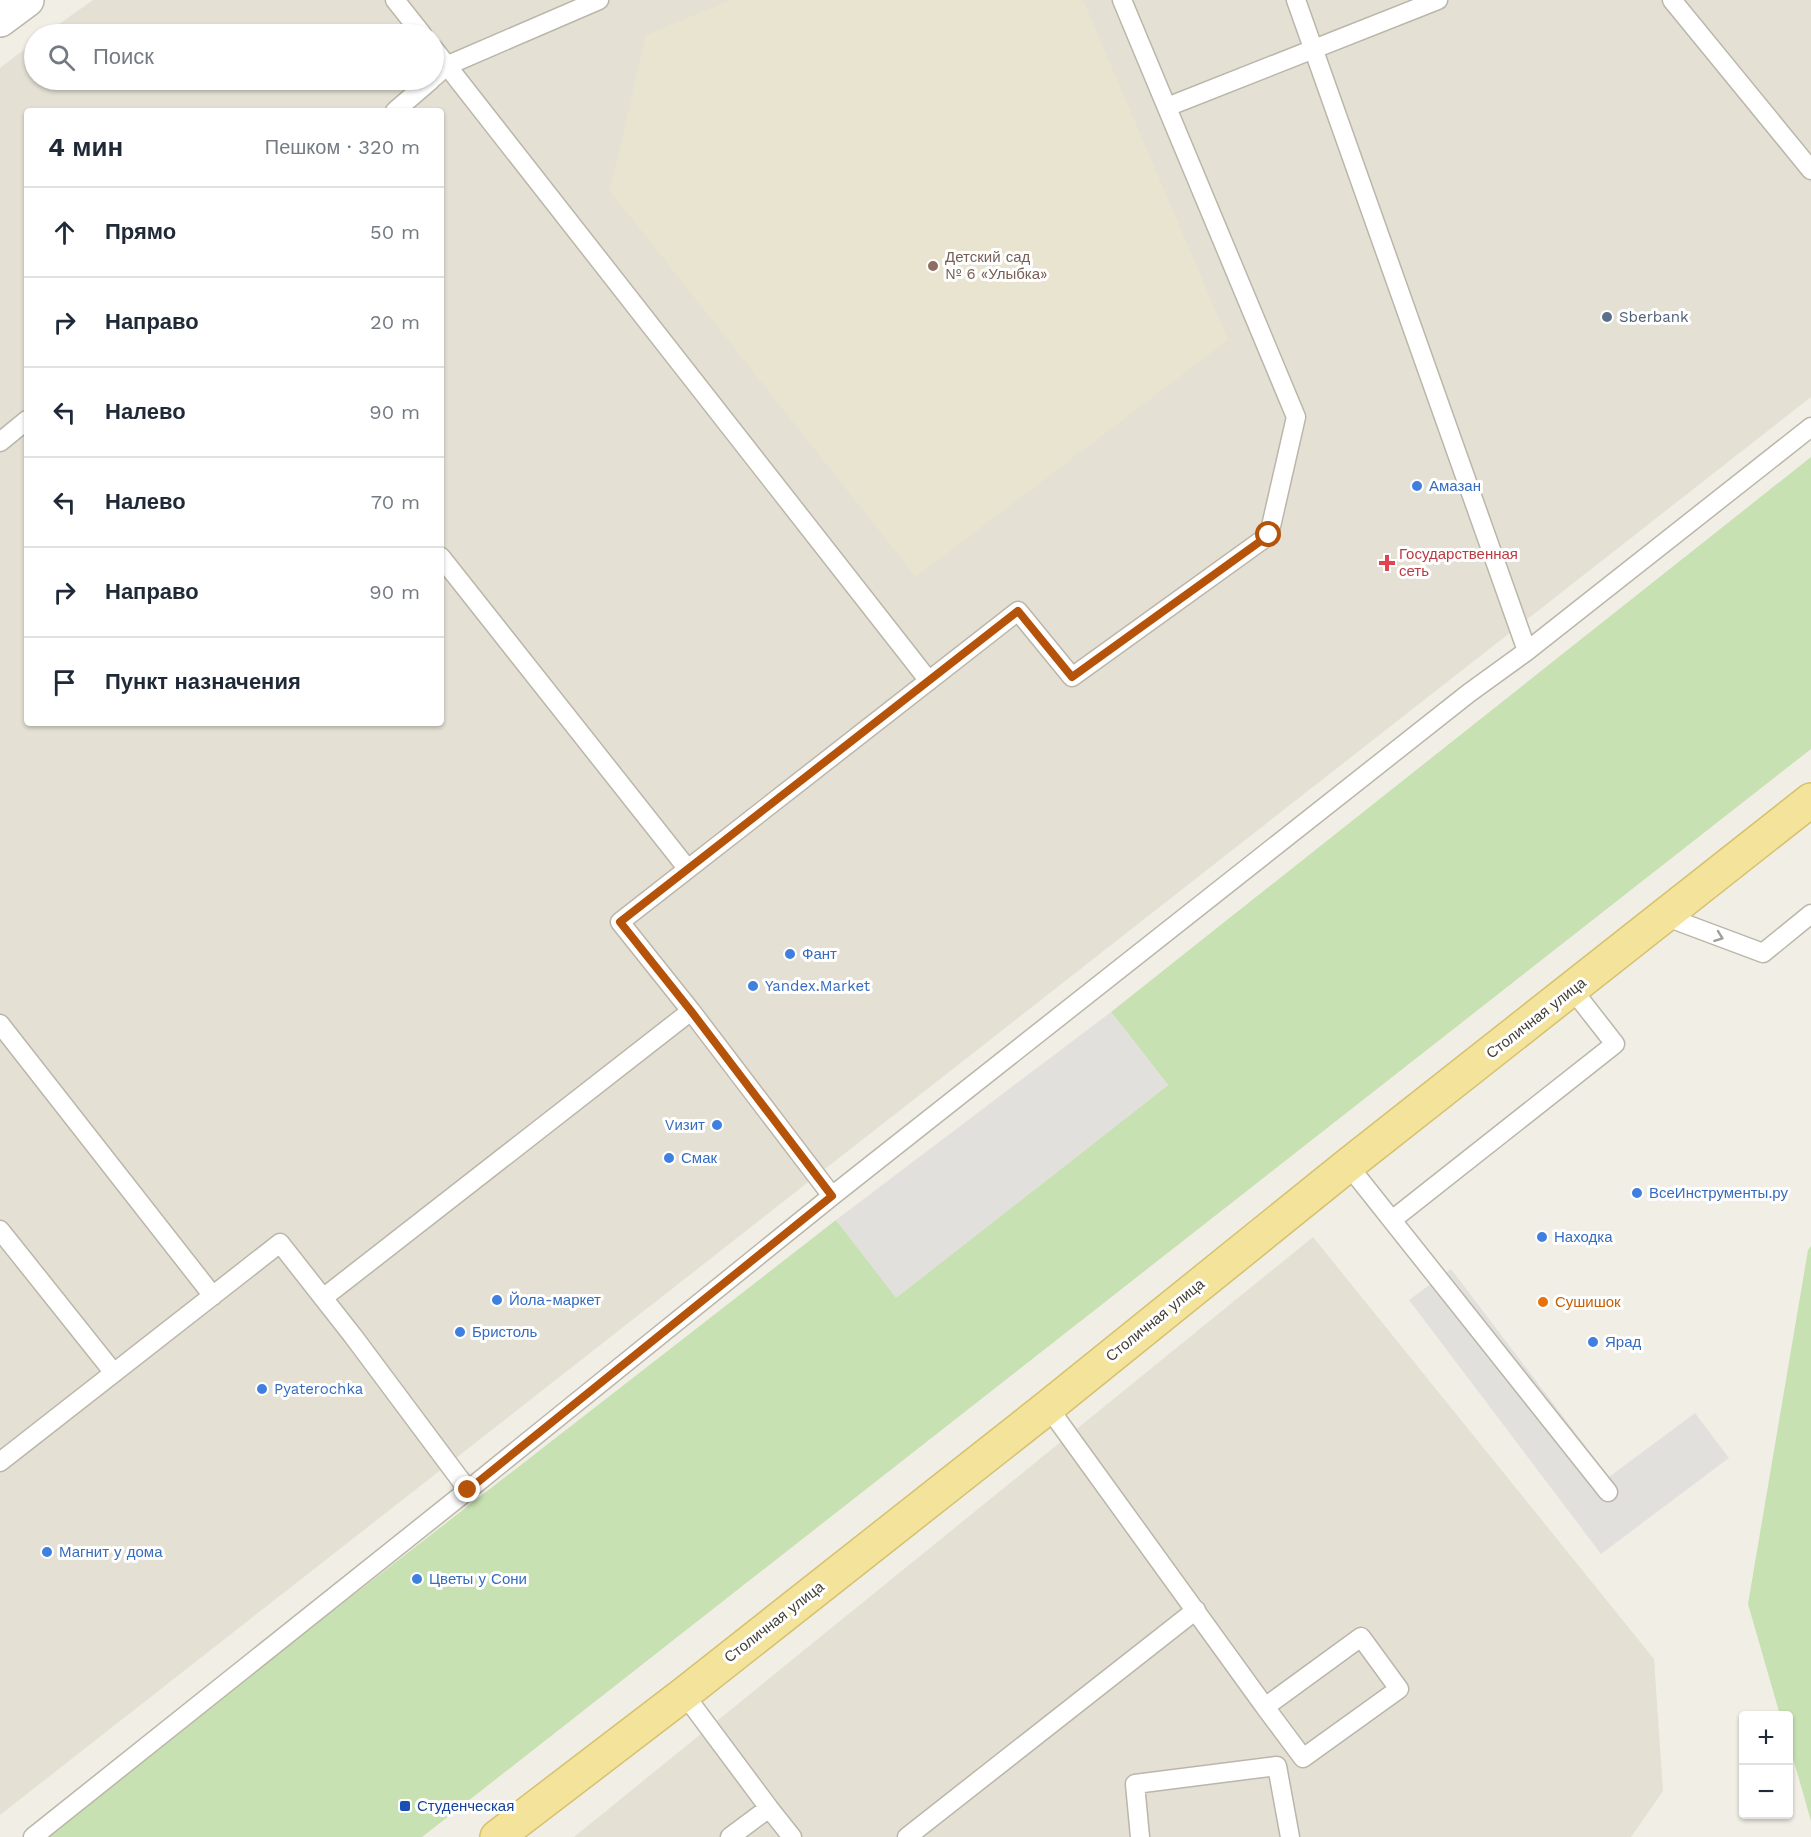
<!DOCTYPE html>
<html lang="ru">
<meta charset="utf-8">
<style>
:root{--surface:#fff;--page:#f6f6f7;--text:#1f2937;--muted:#747a83;--line:#e0e1e3}
body{margin:0;font-family:"Work Sans",sans-serif;background:var(--page);color:var(--text)}
.controls{position:absolute;right:18px;bottom:18px;display:grid;overflow:hidden;border-radius:6px;box-shadow:0 2px 4px #0004}
.controls button{width:54px;height:54px;display:grid;place-items:center;padding:0;border:0;border-bottom:2px solid var(--line);background:var(--surface);color:var(--text);font:30px sans-serif}
.stop{position:absolute;width:18px;height:18px;margin:-14px;border:4px solid #b45309;border-radius:50%;background:#fff}
.stop.end{background:#b45309;border-color:#fff;box-shadow:0 2px 6px #0008}
.list{margin:0;padding:0;list-style:none}
h2{display:flex;justify-content:space-between;align-items:center;height:78px;margin:0;padding:0 24px;font-size:26px}
h2 small{font-size:20px;font-weight:400;color:var(--muted)}
.list li{display:grid;grid-template-columns:39px 1fr auto;gap:18px;align-items:center;box-sizing:border-box;height:90px;padding:0 24px;border-top:2px solid var(--line)}
.list b{display:block;font-size:22px;white-space:nowrap}
.list em{font-size:20px;font-style:normal;color:var(--muted)}
.icon{flex:none;width:33px;height:33px;fill:none;stroke:currentColor;stroke-width:2;stroke-linecap:round;stroke-linejoin:round}
.map{position:relative;flex:none;width:1811px;height:1837px;overflow:hidden}
.search{position:absolute;background:var(--surface);box-shadow:0 2px 4px #0004;left:24px;top:24px;width:420px;height:66px;display:flex;align-items:center;gap:15px;box-sizing:border-box;padding:0 21px;border-radius:33px;color:var(--muted);font-size:22px}
.panel{position:absolute;background:var(--surface);box-shadow:0 2px 4px #0004;left:24px;top:108px;width:420px;height:618px;border-radius:6px}
.map>svg:first-child{display:block}
.residential{fill:#e4e0d4;fill-rule:evenodd}
.education{fill:#e8e4d0}
.green{fill:#c7e1b2}
.parking{fill:#e2e0dd}
.lines{fill:none;stroke-linecap:round;stroke-linejoin:round}
.service-casing{stroke:#bbb6a9;stroke-width:21}
.minor-casing{stroke:#bbb6a9;stroke-width:36}
.primary-casing{stroke:#d6c16e;stroke-width:36}
.service{stroke:#fff;stroke-width:18}
.minor{stroke:#fff;stroke-width:33}
.primary{stroke:#f3e39b;stroke-width:33}
.oneway{stroke:#a09e9a}
.route{stroke:#b45309;stroke-width:8}
.education-dot{fill:#8d6e63;stroke:#fff;stroke-width:2}
.service-dot{fill:#5c6f8a;stroke:#fff;stroke-width:2}
.shop-dot{fill:#3f7fe0;stroke:#fff;stroke-width:2}
.health-dot{fill:#e0444e;stroke:#fff;stroke-width:2}
.food-dot{fill:#e8710a;stroke:#fff;stroke-width:2}
.transit-dot{fill:#1a4fb4;stroke:#fff;stroke-width:2}
.labels{text-anchor:middle;dominant-baseline:central;stroke-width:6;stroke-linejoin:round;paint-order:stroke}
.education-label{font-size:15px;fill:#785e54;stroke:#fff;text-anchor:start}
.service-label{font-size:15px;fill:#4e5e75;stroke:#fff;text-anchor:start}
.shop-label{font-size:15px;fill:#366cbe;stroke:#fff;text-anchor:start}
.health-label{font-size:15px;fill:#be3a42;stroke:#fff;text-anchor:start}
.street-label{font-size:15px;fill:#423e35;stroke:#fff}
.food-label{font-size:15px;fill:#c56008;stroke:#fff;text-anchor:start}
.transit-label{font-size:15px;fill:#164399;stroke:#fff;text-anchor:start}
</style>
<div class="map">
<svg width="1811" height="1837" viewBox="0 0 1811 1837">
<rect width="100%" height="100%" fill="#f0eee5"/>
<path class="residential" d="M 93,0 L 1811,0 L 1811,397 L 0,1815 L 0,68 L 34,42 L 34,80 L 434,80 L 434,34 L 45,34 ZM 27,111 L 441,111 L 441,723 L 27,723 Z
M 1313,1237 L 1654,1659 L 1663,1791 L 1631,1837 L 574,1837 Z"/>
<path class="education" d="M 730,0 L 1083,0 L 1228,340 L 916,577 L 610,191 L 646,35 Z"/>
<path class="green" d="M 1811,457 L 1811,749 L 422,1837 L 42,1837 L 836,1220 L 897,1297 L 1168,1085 L 1111,1012 Z
M 1811,1246 L 1811,1821 L 1789,1744 L 1788,1716 L 1780,1715 L 1748,1604 L 1808,1250 Z"/>
<path class="parking" d="M 1111,1012 L 1168,1085 L 896,1298 L 836,1220 Z
M 1451,1269 L 1609,1477 L 1695,1413 L 1729,1458 L 1601,1554 L 1409,1300 Z"/>
<g class="lines">
<g class="service-casing">
<path id="service" d="M 395,0 L 422,34
M 1296,0 L 1527,651
M 1672,0 L 1811,170
M 434,49 L 929,681
M 434,77 L 446,66 L 599,0
M 1167,107 L 1438,0
M 395,111 L 431,80
M 0,442 L 27,420
M 441,557 L 687,868
M 1664,916 L 1763,953 L 1811,914
M 691,1011 L 620,922 L 1018,611 L 1072,677 L 1269,535 L 1296,417 L 1122,0
M 0,1024 L 213,1296
M 1348,1165 L 1608,1492
M 1392,1220 L 1615,1044 L 1572,989
M 0,1230 L 114,1373
M 323,1298 L 691,1011 L 832,1196
M 1048,1407 L 1265,1707 L 1361,1637 L 1399,1689 L 1303,1758 L 1265,1707
M 0,1462 L 280,1243 L 353,1336 L 468,1490
M 684,1694 L 769,1808 L 730,1837
M 769,1808 L 792,1837
M 33,1837 L 468,1490 L 832,1196 L 1469,693 L 1527,651 L 1811,427
M 907,1837 L 1196,1610
M 1140,1837 L 1135,1784 L 1277,1766 L 1290,1837"/>
</g>
<g class="minor-casing">
<path id="minor" d="M 0,20 L 27,0"/>
</g>
<g class="primary-casing">
<path id="primary" d="M 497,1837 L 684,1694 L 1048,1407 L 1348,1165 L 1811,800"/>
</g>
<use href="#service" class="service"/>
<use href="#minor" class="minor"/>
<use href="#primary" class="primary"/>
</g>
<defs><path id="oneway-chevron" d="M-2-3.5L2.5 0L-2 3.5" fill="none" stroke-width="1.6" stroke-linecap="round" stroke-linejoin="round" transform="scale(1.5)"/></defs>
<use class="oneway" href="#oneway-chevron" transform="translate(1719 937) rotate(20)"/>
<g class="lines">
<path class="route" d="M 468,1490 L 832,1196 L 691,1011 L 620,922 L 1018,611 L 1072,677 L 1269,535"/>
</g>
<circle class="education-dot" cx="933" cy="266" r="6"/>
<circle class="service-dot" cx="1607" cy="317" r="6"/>
<g class="shop-dot">
<circle cx="1417" cy="486" r="6"/>
<circle cx="790" cy="954" r="6"/>
<circle cx="753" cy="986" r="6"/>
<circle cx="717" cy="1125" r="6"/>
<circle cx="669" cy="1158" r="6"/>
<circle cx="1637" cy="1193" r="6"/>
<circle cx="1542" cy="1237" r="6"/>
<circle cx="497" cy="1300" r="6"/>
<circle cx="460" cy="1332" r="6"/>
<circle cx="1593" cy="1342" r="6"/>
<circle cx="262" cy="1389" r="6"/>
<circle cx="47" cy="1552" r="6"/>
<circle cx="417" cy="1579" r="6"/>
</g>
<path class="health-dot" d="M1384 554h6v6h6v6h-6v6h-6v-6h-6v-6h6z"/>
<circle class="food-dot" cx="1543" cy="1302" r="6"/>
<rect class="transit-dot" x="399" y="1800" width="12" height="12" rx="3"/>
<g class="labels">
<g class="education-label">
<text x="945" y="257">Детский сад<tspan x="945" dy="17">№ 6 «Улыбка»</tspan></text>
</g>
<g class="service-label">
<text x="1619" y="317">Sberbank</text>
</g>
<g class="shop-label">
<text x="1429" y="486">Амазан</text>
<text x="802" y="954">Фант</text>
<text x="765" y="986">Yandex.Market</text>
<text x="705" y="1125" text-anchor="end">Vизит</text>
<text x="681" y="1158">Смак</text>
<text x="1649" y="1193">ВсеИнструменты.ру</text>
<text x="1554" y="1237">Находка</text>
<text x="509" y="1300">Йола-маркет</text>
<text x="472" y="1332">Бристоль</text>
<text x="1605" y="1342">Ярад</text>
<text x="274" y="1389">Pyaterochka</text>
<text x="59" y="1552">Магнит у дома</text>
<text x="429" y="1579">Цветы у Сони</text>
</g>
<g class="health-label">
<text x="1399" y="554">Государственная<tspan x="1399" dy="17">сеть</tspan></text>
</g>
<g class="street-label">
<text transform="translate(1536 1018) rotate(-38)">Столичная улица</text>
<text transform="translate(1155 1320) rotate(-39)">Столичная улица</text>
<text transform="translate(774 1622) rotate(-38)">Столичная улица</text>
</g>
<g class="food-label">
<text x="1555" y="1302">Сушишок</text>
</g>
<g class="transit-label">
<text x="417" y="1806">Студенческая</text>
</g>
</g>
</svg>
<div class="controls">
<button>+</button>
<button>−</button>
</div>
<div class="stop" style="left:1269px;top:535px"></div>
<div class="stop end" style="left:468px;top:1490px"></div>
<div class="search"><svg class="icon" aria-label="search" viewBox="0 0 24 24"><circle cx="10" cy="10" r="6"/><path d="M15 15l6 6"/></svg>Поиск</div>
<section class="panel">
<h2>4 мин<small>Пешком · 320 m</small></h2>
<ul class="list">
<li><svg class="icon" aria-label="ahead" viewBox="0 0 24 24"><path d="M12 20V5M6 11l6-6 6 6"/></svg><div><b>Прямо</b></div><em>50 m</em></li>
<li><svg class="icon" aria-label="right" viewBox="0 0 24 24"><path d="M7 20v-9h11M14 6l5 5-5 5"/></svg><div><b>Направо</b></div><em>20 m</em></li>
<li><svg class="icon" aria-label="left" viewBox="0 0 24 24"><path d="M17 20v-9H6M10 6l-5 5 5 5"/></svg><div><b>Налево</b></div><em>90 m</em></li>
<li><svg class="icon" aria-label="left" viewBox="0 0 24 24"><path d="M17 20v-9H6M10 6l-5 5 5 5"/></svg><div><b>Налево</b></div><em>70 m</em></li>
<li><svg class="icon" aria-label="right" viewBox="0 0 24 24"><path d="M7 20v-9h11M14 6l5 5-5 5"/></svg><div><b>Направо</b></div><em>90 m</em></li>
<li><svg class="icon" aria-label="arrive" viewBox="0 0 24 24"><path d="M6 21V4h12l-3 4 3 4H6"/></svg><div><b>Пункт назначения</b></div></li>
</ul>
</section>
</div>
